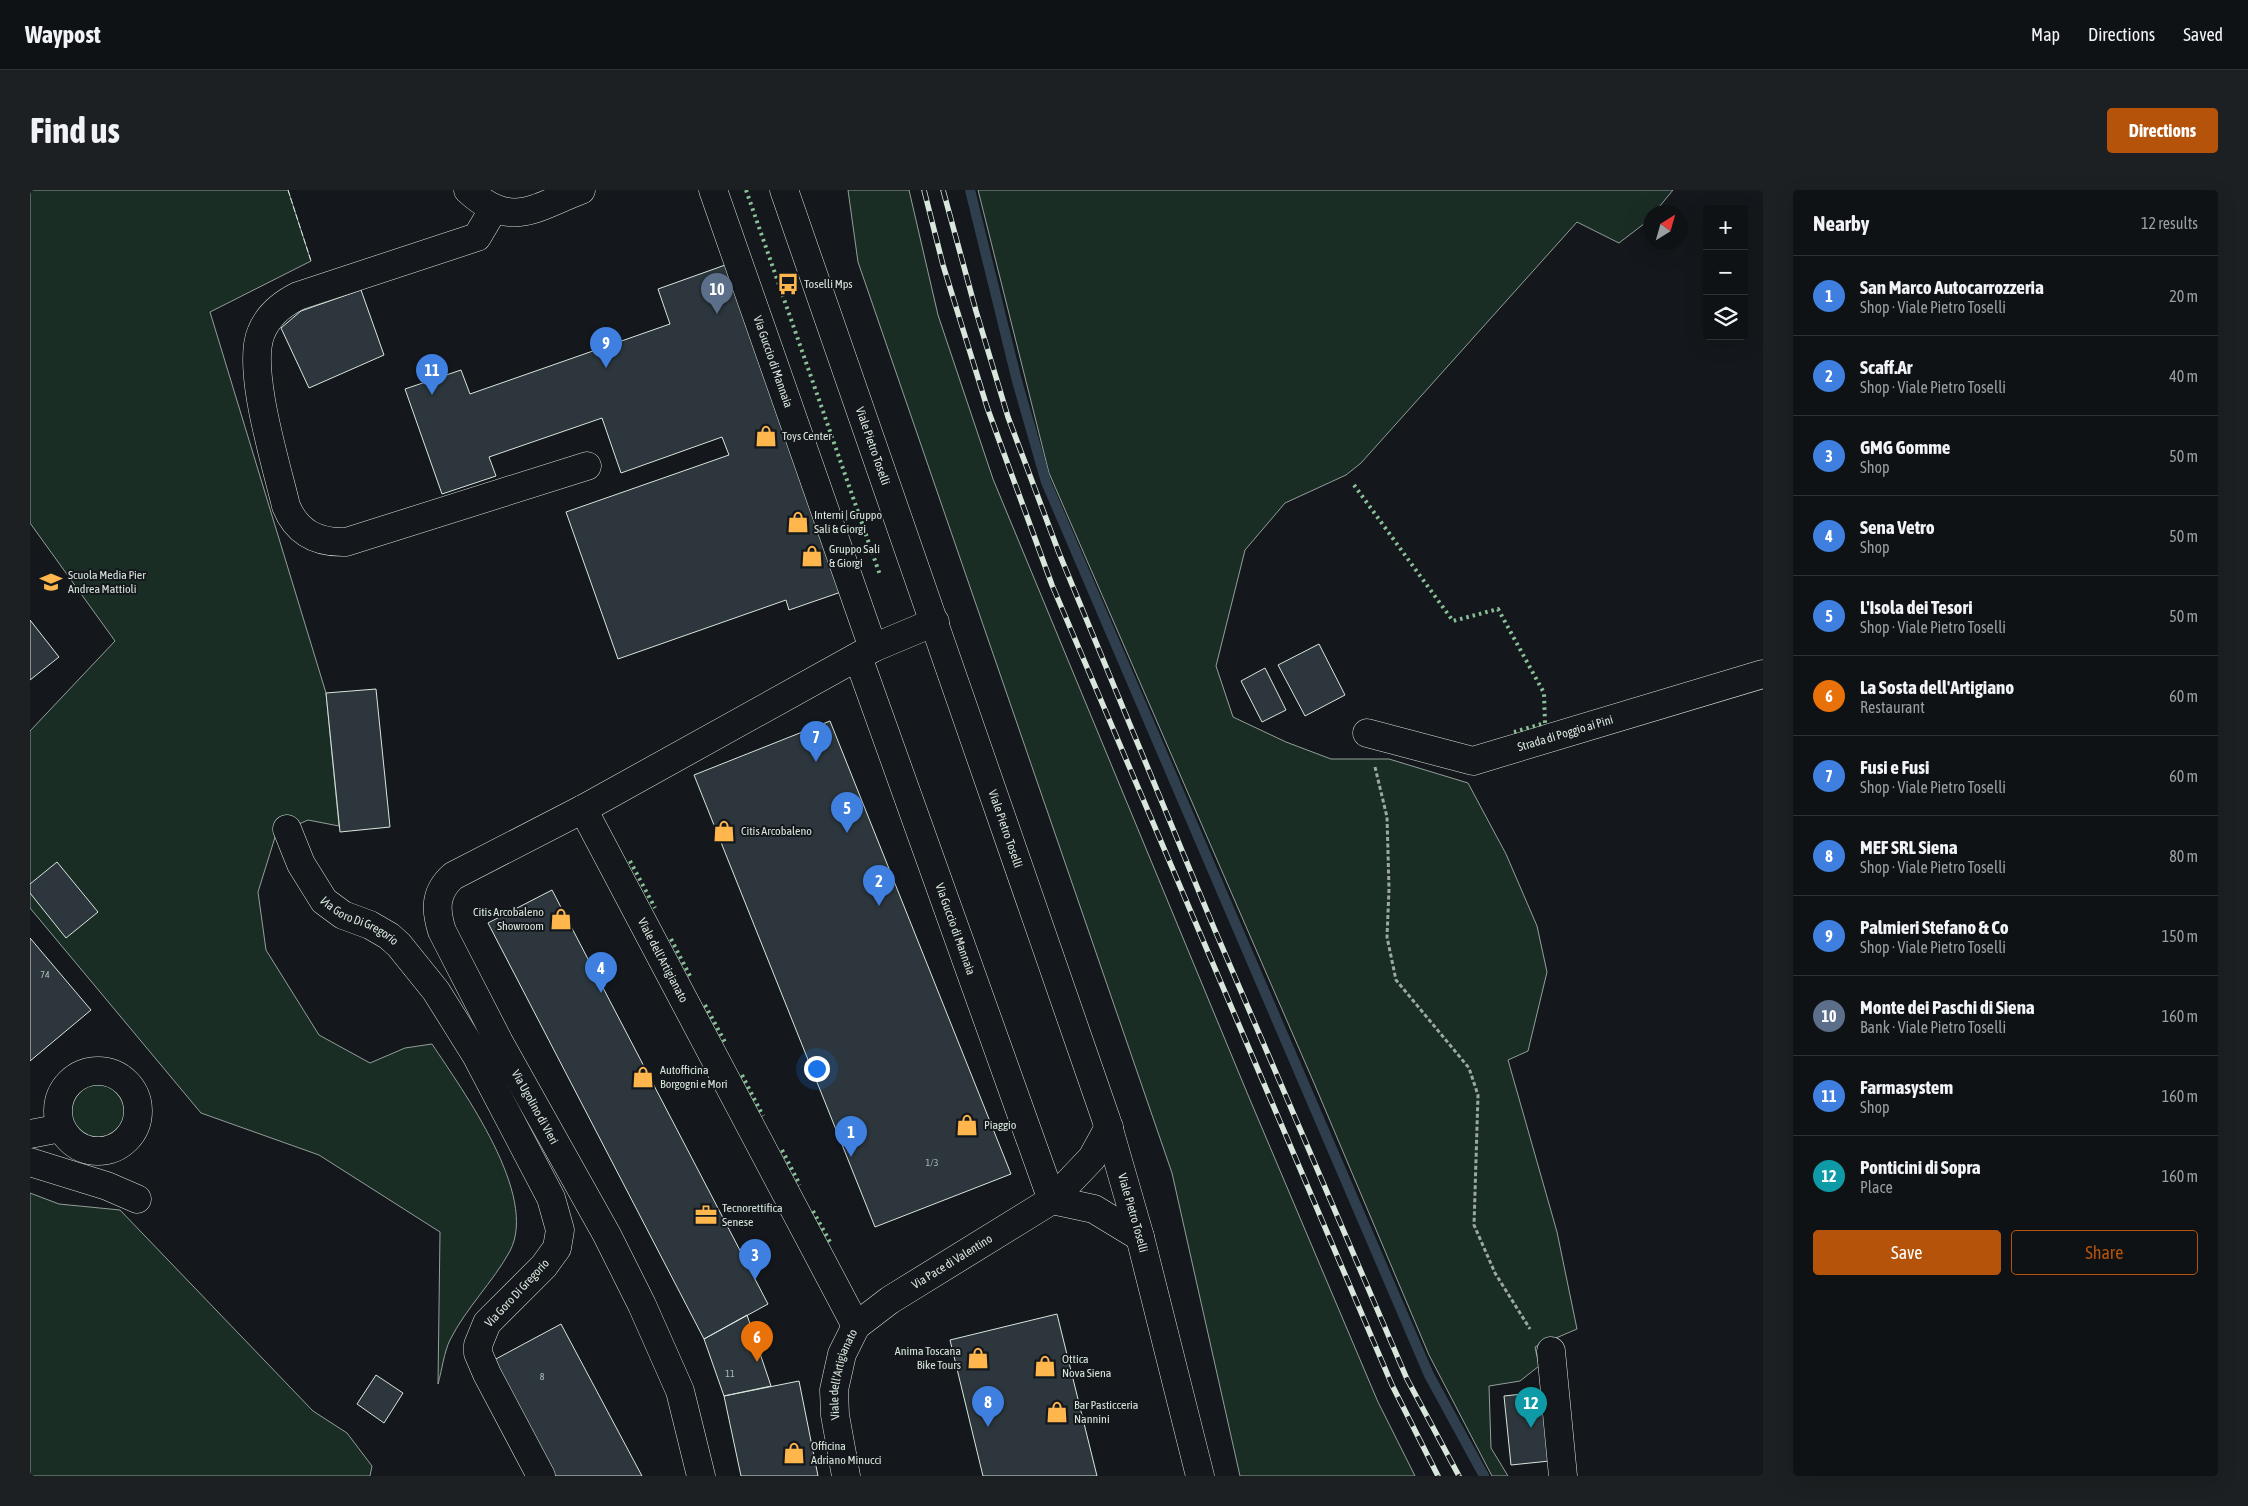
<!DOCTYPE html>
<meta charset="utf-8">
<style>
:root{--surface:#0f1215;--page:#1d2022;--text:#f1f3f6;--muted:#9b9ea0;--line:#2f3234;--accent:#b45309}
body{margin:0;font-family:"Asap Condensed",sans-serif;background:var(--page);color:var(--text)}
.controls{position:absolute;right:15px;top:15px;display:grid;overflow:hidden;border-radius:5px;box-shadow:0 5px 20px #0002}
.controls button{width:45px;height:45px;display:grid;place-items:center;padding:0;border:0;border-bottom:1px solid var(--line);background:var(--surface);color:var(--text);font:25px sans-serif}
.compass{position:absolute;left:1613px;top:15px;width:45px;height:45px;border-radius:50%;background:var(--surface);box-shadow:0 5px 20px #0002;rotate:37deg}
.you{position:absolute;left:786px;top:878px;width:18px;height:18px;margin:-12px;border:4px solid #fff;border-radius:50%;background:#1a73e8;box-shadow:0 0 0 8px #1a73e833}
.badge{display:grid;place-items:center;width:32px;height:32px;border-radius:50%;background:var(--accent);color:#fff;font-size:16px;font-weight:700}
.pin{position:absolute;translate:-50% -41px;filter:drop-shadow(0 1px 2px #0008)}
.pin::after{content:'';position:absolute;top:26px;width:18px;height:15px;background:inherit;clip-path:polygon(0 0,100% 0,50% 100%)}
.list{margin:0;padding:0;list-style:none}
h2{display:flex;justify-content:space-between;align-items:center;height:65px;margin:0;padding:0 20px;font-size:21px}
h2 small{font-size:16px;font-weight:400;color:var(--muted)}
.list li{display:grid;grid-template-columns:32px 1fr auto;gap:15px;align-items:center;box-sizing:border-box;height:80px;padding:0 20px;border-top:1px solid var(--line)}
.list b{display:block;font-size:19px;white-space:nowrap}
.list p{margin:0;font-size:16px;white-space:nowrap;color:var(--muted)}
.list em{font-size:16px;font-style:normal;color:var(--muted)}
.actions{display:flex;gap:10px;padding:15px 20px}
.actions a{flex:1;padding:11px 0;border:1px solid var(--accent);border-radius:5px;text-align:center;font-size:18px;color:var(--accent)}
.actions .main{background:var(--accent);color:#fff}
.icon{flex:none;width:28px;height:28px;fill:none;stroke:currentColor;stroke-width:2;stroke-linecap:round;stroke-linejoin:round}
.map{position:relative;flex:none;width:1733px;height:1286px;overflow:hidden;border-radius:5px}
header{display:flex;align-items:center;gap:30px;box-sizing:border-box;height:70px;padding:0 25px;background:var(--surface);border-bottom:1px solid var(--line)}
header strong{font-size:24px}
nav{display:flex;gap:28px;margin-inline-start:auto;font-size:18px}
.intro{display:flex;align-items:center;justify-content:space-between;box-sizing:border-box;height:120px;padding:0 30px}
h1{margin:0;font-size:35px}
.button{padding:12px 22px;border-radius:5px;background:var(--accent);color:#fff;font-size:18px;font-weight:700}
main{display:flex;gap:30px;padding:0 30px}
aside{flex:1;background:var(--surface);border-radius:5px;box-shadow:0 5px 20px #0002}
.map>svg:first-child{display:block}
.green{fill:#1a2d24;stroke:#939e99}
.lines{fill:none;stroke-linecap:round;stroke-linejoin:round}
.stream{stroke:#2f3f4d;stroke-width:10}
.building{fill:#2c363c;stroke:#d8e6dc}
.minor-casing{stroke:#d8e6dc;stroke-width:29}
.major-casing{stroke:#d8e6dc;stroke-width:29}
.path{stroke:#9da8a2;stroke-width:3;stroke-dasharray:4 2.5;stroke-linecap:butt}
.minor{stroke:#14181c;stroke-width:28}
.major{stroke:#14181c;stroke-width:28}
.rail-casing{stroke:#d8e6dc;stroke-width:5.5}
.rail{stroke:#14181c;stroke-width:4;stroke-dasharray:11;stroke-linecap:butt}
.hedge{stroke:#8ac095;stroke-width:4;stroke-dasharray:2.5 4;stroke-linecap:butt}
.fence{stroke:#d8e6dc;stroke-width:1;stroke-dasharray:6 2.5;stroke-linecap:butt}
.labels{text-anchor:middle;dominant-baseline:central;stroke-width:4;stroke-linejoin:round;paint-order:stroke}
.number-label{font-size:10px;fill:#adbab4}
.poi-label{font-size:12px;fill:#d8e6dc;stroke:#14181c;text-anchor:start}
.street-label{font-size:12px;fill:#d8e6dc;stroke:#14181c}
</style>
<header>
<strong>Waypost</strong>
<nav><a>Map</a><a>Directions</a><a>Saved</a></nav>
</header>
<div class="intro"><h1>Find us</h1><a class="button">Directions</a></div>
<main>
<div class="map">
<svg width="1733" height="1286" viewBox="0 0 1733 1286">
<rect width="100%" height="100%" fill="#14181c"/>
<path class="green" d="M 0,0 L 258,0 L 281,71 L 180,122 L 296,503 L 309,636 L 278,630 L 246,644 L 228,702 L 236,760 L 289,845 L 340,873 L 375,858 L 402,854 C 433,901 509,1005 480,1061 C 463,1092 436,1118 420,1150 C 414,1162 412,1180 408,1194 L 410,1042 L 289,965 L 171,923 L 0,718 L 0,541 L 85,451 L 0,333 Z
M 818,0 L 879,0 L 908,125 L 963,289 L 1218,905 L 1348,1212 L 1385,1286 L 1210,1286 L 1142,983 L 828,72 Z
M 948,0 L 1643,0 L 1625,22 L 1620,22 L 1619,30 L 1589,53 L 1547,32 L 1331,273 L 1316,285 L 1255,313 L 1215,360 L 1186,476 L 1203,527 L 1256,552 L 1301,569 L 1359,569 L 1438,593 L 1476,664 L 1507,736 L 1517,782 L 1498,861 L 1478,870 L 1527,1042 L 1547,1139 L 1505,1157 L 1509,1176 L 1490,1191 L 1459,1196 L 1461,1258 L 1478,1286 L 1462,1286 L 1399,1165 L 1284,893 L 1019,283 Z
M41 921a28 28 0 1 1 56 0a28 28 0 1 1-56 0Z
M 0,1003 L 29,1014 L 90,1020 L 283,1221 L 317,1243 L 342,1276 L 340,1286 L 0,1286 Z"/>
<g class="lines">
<path class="stream" d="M 940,0 L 987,191 L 1016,292 L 1399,1185 L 1454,1286"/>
</g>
<path class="building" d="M 698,74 L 814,401 L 759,420 L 756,410 L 588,469 L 536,322 L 699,265 L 692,247 L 591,283 L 572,228 L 459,267 L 466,286 L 412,304 L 375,199 L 431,180 L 440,204 L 640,134 L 628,99 Z
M 331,100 L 354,165 L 279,198 L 251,138 L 271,121 Z
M 0,430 L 29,467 L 0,490 Z
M 1289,454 L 1315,505 L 1275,526 L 1248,475 Z
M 1235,478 L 1256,520 L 1232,532 L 1211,491 Z
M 346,499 L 360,637 L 310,642 L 296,503 Z
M 800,531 L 981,984 L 845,1037 L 664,585 Z
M 27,672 L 68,722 L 36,748 L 0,703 L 0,694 Z
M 522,700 L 738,1114 L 674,1149 L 458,733 Z
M 0,748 L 61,820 L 0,871 Z
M 1027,1124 L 1067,1286 L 953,1286 L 920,1150 Z
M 717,1125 L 741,1196 L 694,1206 L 674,1149 Z
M 531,1134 L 612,1286 L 525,1286 L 464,1170 Z
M 346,1185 L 373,1203 L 354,1233 L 327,1214 Z
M 769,1191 L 788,1286 L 711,1286 L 694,1206 Z
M 1522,1201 L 1529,1270 L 1481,1275 L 1474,1206 Z"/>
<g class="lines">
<g class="minor-casing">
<g id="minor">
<path d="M 438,0 C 481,40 504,18 551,0"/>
<path id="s1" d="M 683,0 L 843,458"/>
<path d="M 463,20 L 447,47 L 268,106 C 252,114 238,125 231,143 C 216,179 247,277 256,316 C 267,343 288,353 316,352 L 557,276"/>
<path id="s2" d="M 828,467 L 1022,1010"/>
<path id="s3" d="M 1337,543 L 1443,571 L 1733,484"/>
<path id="s4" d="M 553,619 L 826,1136"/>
<path id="s5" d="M 257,639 L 271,674 L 294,711 L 313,725 L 340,735 L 359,746 L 369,755 L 406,801 L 446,865 L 521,1008 L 530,1040 L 527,1058 L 514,1076 L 457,1133 L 448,1155 L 448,1163 L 457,1184 L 511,1286"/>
<circle cx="68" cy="921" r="40"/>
<path d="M 0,944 L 31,938"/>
<path d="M 0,972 L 77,996 L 107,1009"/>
<path d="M 1022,1010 L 1064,1019 L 1110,1047"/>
<path d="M 1521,1161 L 1533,1286"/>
<path d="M 671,1286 L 650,1201 L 612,1115 L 577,1045 L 469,852 L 412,741 C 405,719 405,702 423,686 L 553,619 L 843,458 L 905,432"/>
<path id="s6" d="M 816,1286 L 805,1225 L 804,1200 L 812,1164 L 826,1136 L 860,1110 L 1022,1010 L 1062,968 L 1079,937"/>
</g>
</g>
<g class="major-casing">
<g id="major">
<path id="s7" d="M 754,0 L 1076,929 L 1110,1047 L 1170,1286"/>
</g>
</g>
<path class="path" d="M 1345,577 L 1357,627 L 1359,699 L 1357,747 L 1366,790 L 1439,878 L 1448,905 L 1444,1035 L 1465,1083 L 1500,1139"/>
<use href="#minor" class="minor"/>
<use href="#major" class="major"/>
<g class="rail-casing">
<path id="rail" d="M 894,0 L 913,75 L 957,217 L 1022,395 L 1362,1195 L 1408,1286
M 913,0 L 946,121 L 978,227 L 1029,363 L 1184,738 L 1377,1189 L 1429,1286"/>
</g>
<use href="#rail" class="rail"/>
<path class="hedge" d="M 716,0 L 850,385
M 1324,295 L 1423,431 L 1468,419 L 1514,503 L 1515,533 L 1484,542
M 600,671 L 625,718
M 641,749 L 661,788
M 675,815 L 696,854
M 712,885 L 733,926
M 752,960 L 770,995
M 783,1021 L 800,1052"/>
<path class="fence" d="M 258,0 L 281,71"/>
</g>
<defs>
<g id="bus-bare" transform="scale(1.725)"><path d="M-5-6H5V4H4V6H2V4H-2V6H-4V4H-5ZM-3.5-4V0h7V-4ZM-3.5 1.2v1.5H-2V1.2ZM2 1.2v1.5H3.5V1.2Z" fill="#ffb74d" stroke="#14181c" stroke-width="2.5" paint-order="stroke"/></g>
<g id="shop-bare" transform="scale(1.725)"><path d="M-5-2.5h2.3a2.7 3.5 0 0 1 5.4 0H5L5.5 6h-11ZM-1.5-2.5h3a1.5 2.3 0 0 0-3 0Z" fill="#ffb74d" stroke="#14181c" stroke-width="2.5" paint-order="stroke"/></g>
<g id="school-bare" transform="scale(1.725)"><path d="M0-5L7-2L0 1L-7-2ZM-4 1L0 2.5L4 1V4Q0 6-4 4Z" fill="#ffb74d" stroke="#14181c" stroke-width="2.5" paint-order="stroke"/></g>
<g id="office-bare" transform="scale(1.725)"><path d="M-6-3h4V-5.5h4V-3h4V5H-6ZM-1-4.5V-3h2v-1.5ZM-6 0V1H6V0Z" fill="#ffb74d" stroke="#14181c" stroke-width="2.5" paint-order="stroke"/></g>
</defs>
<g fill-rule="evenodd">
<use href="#bus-bare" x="758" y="94"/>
<use href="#shop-bare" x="736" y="246"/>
<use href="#shop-bare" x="768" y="332"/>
<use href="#shop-bare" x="782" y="366"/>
<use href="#school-bare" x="21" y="392"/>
<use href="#shop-bare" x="694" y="641"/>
<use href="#shop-bare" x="531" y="729"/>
<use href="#shop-bare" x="613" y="887"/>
<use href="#shop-bare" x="937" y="935"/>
<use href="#office-bare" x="676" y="1025"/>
<use href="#shop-bare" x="948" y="1168"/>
<use href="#shop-bare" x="1015" y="1176"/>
<use href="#shop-bare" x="1027" y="1222"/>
<use href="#shop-bare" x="764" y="1263"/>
</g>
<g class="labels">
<g class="number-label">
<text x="15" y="784">74</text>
<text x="902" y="972">1/3</text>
<text x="700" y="1183">11</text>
<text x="512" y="1186">8</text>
</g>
<g class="poi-label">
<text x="774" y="94">Toselli Mps</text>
<text x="752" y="246">Toys Center</text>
<text x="784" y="325">Interni | Gruppo<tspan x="784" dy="14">Sali &amp; Giorgi</tspan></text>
<text x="799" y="359">Gruppo Sali<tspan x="799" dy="14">&amp; Giorgi</tspan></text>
<text x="38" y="385">Scuola Media Pier<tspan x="38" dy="14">Andrea Mattioli</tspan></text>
<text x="711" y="641">Citis Arcobaleno</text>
<text x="514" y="722" text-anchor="end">Citis Arcobaleno<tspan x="514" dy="14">Showroom</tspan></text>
<text x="630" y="880">Autofficina<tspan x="630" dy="14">Borgogni e Mori</tspan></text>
<text x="954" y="935">Piaggio</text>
<text x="692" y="1018">Tecnorettifica<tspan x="692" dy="14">Senese</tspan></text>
<text x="931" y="1161" text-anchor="end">Anima Toscana<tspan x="931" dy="14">Bike Tours</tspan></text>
<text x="1032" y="1169">Ottica<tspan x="1032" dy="14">Nova Siena</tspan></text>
<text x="1044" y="1215">Bar Pasticceria<tspan x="1044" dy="14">Nannini</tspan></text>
<text x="781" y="1256">Officina<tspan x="781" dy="14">Adriano Minucci</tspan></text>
</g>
<g class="street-label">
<text stroke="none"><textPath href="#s1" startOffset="182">Via Guccio di Mannaia</textPath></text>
<text stroke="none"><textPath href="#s7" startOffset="271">Viale Pietro Toselli</textPath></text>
<text stroke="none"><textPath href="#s3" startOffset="206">Strada di Poggio ai Pini</textPath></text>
<text stroke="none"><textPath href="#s7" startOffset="676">Viale Pietro Toselli</textPath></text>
<text stroke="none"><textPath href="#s5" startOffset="122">Via Goro Di Gregorio</textPath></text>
<text stroke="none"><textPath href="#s2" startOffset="289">Via Guccio di Mannaia</textPath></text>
<text stroke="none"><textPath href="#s4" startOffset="171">Viale dell'Artigianato</textPath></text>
<text transform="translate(505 917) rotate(61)">Via Ugolino di Vieri</text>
<text stroke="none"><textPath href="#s7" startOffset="1081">Viale Pietro Toselli</textPath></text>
<text stroke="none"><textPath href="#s6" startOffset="271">Via Pace di Valentino</textPath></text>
<text transform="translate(487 1103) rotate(-47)">Via Goro Di Gregorio</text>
<text stroke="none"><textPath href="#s6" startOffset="104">Viale dell'Artigianato</textPath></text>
</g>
</g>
</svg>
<div class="controls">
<button>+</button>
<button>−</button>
<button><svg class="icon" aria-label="layers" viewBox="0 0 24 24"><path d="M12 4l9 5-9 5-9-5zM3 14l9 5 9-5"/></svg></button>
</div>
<svg class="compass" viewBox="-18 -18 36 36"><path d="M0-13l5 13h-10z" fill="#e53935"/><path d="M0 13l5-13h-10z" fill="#9b9ea0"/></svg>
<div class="you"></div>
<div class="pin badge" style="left:821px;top:967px;background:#3f7fe0">1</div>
<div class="pin badge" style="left:849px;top:716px;background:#3f7fe0">2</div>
<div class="pin badge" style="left:725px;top:1090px;background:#3f7fe0">3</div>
<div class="pin badge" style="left:571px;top:803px;background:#3f7fe0">4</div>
<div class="pin badge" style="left:817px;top:643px;background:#3f7fe0">5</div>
<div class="pin badge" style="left:727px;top:1172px;background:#e8710a">6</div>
<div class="pin badge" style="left:786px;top:572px;background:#3f7fe0">7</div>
<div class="pin badge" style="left:958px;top:1237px;background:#3f7fe0">8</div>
<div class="pin badge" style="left:576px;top:178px;background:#3f7fe0">9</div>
<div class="pin badge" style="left:687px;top:124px;background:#5c6f8a">10</div>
<div class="pin badge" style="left:402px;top:205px;background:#3f7fe0">11</div>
<div class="pin badge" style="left:1501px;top:1238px;background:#0f9aa8">12</div>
</div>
<aside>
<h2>Nearby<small>12 results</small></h2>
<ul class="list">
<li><span class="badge" style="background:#3f7fe0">1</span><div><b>San Marco Autocarrozzeria</b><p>Shop · Viale Pietro Toselli</p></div><em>20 m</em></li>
<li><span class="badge" style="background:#3f7fe0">2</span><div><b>Scaff.Ar</b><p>Shop · Viale Pietro Toselli</p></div><em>40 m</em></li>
<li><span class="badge" style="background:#3f7fe0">3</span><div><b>GMG Gomme</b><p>Shop</p></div><em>50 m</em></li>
<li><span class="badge" style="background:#3f7fe0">4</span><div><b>Sena Vetro</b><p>Shop</p></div><em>50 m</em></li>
<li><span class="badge" style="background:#3f7fe0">5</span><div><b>L'Isola dei Tesori</b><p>Shop · Viale Pietro Toselli</p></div><em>50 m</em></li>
<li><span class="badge" style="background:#e8710a">6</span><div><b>La Sosta dell'Artigiano</b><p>Restaurant</p></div><em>60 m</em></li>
<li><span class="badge" style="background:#3f7fe0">7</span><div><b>Fusi e Fusi</b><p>Shop · Viale Pietro Toselli</p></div><em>60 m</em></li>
<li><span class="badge" style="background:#3f7fe0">8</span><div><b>MEF SRL Siena</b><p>Shop · Viale Pietro Toselli</p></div><em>80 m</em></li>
<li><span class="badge" style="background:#3f7fe0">9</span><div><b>Palmieri Stefano &amp; Co</b><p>Shop · Viale Pietro Toselli</p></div><em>150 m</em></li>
<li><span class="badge" style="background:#5c6f8a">10</span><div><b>Monte dei Paschi di Siena</b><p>Bank · Viale Pietro Toselli</p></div><em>160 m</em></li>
<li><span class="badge" style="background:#3f7fe0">11</span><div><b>Farmasystem</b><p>Shop</p></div><em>160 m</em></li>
<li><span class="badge" style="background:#0f9aa8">12</span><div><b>Ponticini di Sopra</b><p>Place</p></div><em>160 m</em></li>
</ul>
<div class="actions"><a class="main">Save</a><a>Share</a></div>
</aside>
</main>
